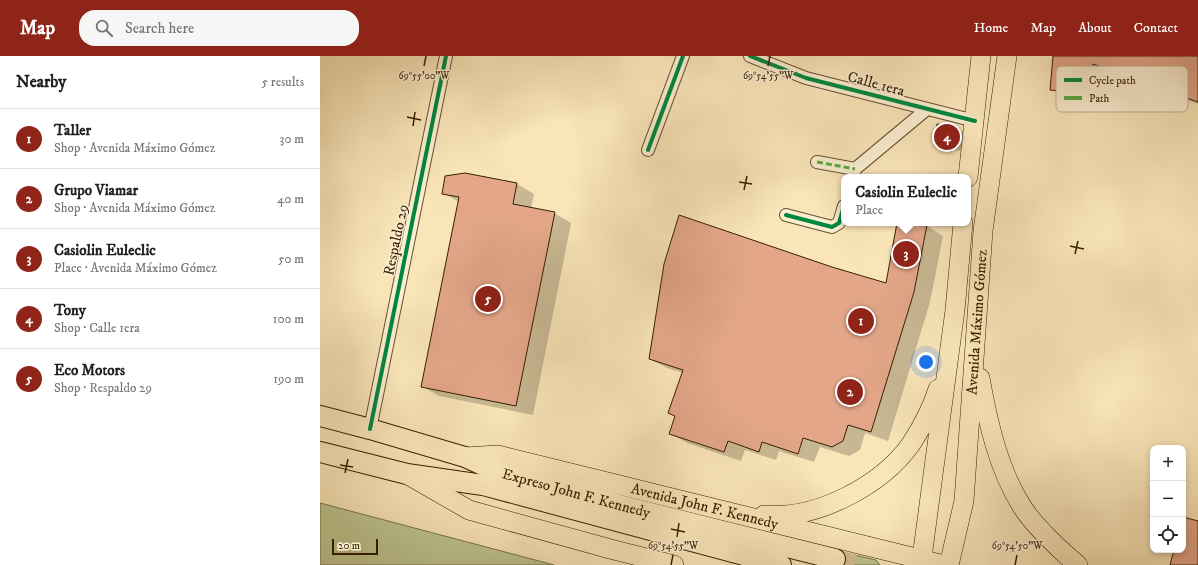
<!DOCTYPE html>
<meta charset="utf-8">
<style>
:root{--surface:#fff;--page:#f6f6f6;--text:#202124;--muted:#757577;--line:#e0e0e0;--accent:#8f2418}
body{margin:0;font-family:"IM FELL DW Pica",serif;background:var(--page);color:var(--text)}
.controls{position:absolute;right:12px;bottom:12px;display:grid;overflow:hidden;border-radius:8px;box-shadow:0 2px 6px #0003}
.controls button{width:36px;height:36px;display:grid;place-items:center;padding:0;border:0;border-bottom:1px solid var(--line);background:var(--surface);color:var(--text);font:20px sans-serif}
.scale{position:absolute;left:12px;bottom:10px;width:46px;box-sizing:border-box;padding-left:4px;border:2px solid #381f00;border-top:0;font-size:11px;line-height:14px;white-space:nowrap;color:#381f00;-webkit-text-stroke:3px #fbeed1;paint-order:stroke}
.you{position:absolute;left:606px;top:306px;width:14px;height:14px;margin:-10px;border:3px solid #fff;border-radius:50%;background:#1a73e8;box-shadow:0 0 0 6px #1a73e833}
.badge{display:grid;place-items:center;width:26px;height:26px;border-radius:50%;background:var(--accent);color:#fff;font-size:13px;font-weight:700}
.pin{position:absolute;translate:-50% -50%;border:2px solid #fff;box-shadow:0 1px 4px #0006}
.popup{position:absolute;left:521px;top:118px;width:130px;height:52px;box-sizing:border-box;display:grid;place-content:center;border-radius:8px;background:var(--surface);filter:drop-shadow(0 1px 3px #0005);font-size:13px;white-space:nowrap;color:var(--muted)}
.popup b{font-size:15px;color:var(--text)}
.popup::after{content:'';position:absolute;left:50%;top:100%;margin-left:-8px;border:8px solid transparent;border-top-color:var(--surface)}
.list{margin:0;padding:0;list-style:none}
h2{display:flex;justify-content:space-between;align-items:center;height:52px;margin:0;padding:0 16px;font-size:17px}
h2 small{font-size:13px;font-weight:400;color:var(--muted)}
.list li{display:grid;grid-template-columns:26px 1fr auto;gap:12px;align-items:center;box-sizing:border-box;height:60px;padding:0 16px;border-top:1px solid var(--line)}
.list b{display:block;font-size:15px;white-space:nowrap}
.list p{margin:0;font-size:13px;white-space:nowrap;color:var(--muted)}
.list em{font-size:13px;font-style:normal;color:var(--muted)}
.icon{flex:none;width:22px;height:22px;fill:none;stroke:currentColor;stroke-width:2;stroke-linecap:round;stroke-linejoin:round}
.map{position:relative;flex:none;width:878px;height:509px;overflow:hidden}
header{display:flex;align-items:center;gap:24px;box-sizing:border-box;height:56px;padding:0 20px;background:var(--accent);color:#fff}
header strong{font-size:19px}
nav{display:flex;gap:22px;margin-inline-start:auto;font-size:14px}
.search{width:280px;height:36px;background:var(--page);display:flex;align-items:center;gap:10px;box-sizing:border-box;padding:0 14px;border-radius:16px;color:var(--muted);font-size:15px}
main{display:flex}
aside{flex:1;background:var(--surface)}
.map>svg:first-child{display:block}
.green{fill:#bdc58f;stroke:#7a7248}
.shadow{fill:#0003}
.building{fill:#e3a689;stroke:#381f00}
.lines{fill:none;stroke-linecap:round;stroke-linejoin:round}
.trunk-tunnel{stroke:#d2bd93;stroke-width:20;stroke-dasharray:20 10;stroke-linecap:butt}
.minor-casing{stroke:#68502e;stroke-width:14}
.primary-casing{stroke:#381f00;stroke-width:20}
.trunk-casing{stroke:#381f00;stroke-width:22}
.minor{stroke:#fbeed1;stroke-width:12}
.primary{stroke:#f9e5b8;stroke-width:19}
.trunk{stroke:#f9e5b8;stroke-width:20}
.quiet{stroke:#55aa40;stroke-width:3;stroke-dasharray:6 3;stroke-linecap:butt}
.cycleway-casing{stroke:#fbeed1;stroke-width:6}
.cycleway{stroke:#00873e;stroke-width:4}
.ticks{fill:none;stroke:#381f00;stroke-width:1.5}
.labels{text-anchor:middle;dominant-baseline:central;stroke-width:3;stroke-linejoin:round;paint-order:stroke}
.street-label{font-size:15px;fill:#381f00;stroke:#fbeed1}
.key{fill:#fbeed1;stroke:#c0b092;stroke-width:1}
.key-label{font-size:11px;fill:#381f00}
.ticks-label{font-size:10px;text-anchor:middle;fill:#381f00;stroke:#fbeed1;stroke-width:3;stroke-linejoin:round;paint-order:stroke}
</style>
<header>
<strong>Map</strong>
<div class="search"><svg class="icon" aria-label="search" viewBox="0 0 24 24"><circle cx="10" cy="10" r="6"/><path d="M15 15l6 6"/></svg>Search here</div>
<nav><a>Home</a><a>Map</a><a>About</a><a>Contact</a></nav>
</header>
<main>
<aside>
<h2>Nearby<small>5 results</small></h2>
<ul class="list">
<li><span class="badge">1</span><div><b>Taller</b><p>Shop · Avenida Máximo Gómez</p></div><em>30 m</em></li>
<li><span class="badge">2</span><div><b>Grupo Viamar</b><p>Shop · Avenida Máximo Gómez</p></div><em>40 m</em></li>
<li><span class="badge">3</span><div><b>Casiolin Euleclic</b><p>Place · Avenida Máximo Gómez</p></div><em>50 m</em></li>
<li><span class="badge">4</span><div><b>Tony</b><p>Shop · Calle 1era</p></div><em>100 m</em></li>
<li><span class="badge">5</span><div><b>Eco Motors</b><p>Shop · Respaldo 29</p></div><em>190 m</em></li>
</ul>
</aside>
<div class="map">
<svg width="878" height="509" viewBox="0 0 878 509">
<rect width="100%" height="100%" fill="#f9e5b8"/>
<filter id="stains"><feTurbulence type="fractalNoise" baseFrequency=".005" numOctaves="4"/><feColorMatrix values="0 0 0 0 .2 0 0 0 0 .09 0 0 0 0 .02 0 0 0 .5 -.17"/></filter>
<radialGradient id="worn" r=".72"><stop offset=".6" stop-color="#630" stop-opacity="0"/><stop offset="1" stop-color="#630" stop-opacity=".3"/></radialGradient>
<path class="green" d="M 0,447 L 234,509 L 0,509 Z
M 522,496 L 556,504 L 560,509 L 518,509 Z"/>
<path class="shadow" d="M 734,0 L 878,0 L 878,48 L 805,23 L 790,14 L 787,47 L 748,43 L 731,33 Z
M 636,72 L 644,77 L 642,95 L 624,92 L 616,87 Z
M 145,118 L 197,128 L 214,138 L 211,152 L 234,157 L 251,167 L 213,359 L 119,340 L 102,330 L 139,146 L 123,137 Z
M 578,167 L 607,170 L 623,180 L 610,246 L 568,385 L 545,377 L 540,394 L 529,400 L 500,391 L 494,406 L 459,395 L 456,404 L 425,394 L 421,405 L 367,387 L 350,377 L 356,361 L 349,357 L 363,317 L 347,312 L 330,303 L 512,212 L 566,229 Z"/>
<path class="building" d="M 733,0 L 878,0 L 878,46 L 773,8 L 770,38 L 730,34 Z
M 617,68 L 636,71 L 633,90 L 615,88 Z
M 145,117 L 197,127 L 193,148 L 235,156 L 196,350 L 101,331 L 139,141 L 122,138 L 125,120 Z
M 359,159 L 512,211 L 566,227 L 577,167 L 607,169 L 594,236 L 551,376 L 528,369 L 523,385 L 512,391 L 483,382 L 478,398 L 442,386 L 439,396 L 408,385 L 404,396 L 349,378 L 355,360 L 348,357 L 363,314 L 329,303 L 344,208 Z
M 863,461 L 878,465 L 878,509 L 850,509 L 854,494 L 863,494 Z"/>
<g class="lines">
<path class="trunk-tunnel" d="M 515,503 L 535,509"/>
<g class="minor-casing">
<path id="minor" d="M 430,0 L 486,22 L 655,65
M 328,94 L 363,0
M 497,106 L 535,113
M 533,121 L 535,113 L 607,53
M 466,159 L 512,171 L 519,167 L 524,150
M 50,373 L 126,0"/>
</g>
<g class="primary-casing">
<g id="primary">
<path d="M 648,121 L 661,0"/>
<path d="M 660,322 C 668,367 679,417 705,455 C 716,471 742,496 758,509"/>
<path id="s1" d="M 145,401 L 178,399 L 624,509"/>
<path d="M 88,419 L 149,454 L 294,494 L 354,509"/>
<path d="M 444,459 C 496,464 561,430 591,388 C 602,371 612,352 618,333"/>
<path d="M 601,509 L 635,254 L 643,167"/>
<path id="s2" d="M 629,509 L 644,445 L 663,175 L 687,0"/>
</g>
</g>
<g class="trunk-casing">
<g id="trunk">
<path id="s3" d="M 0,360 L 50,373 L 145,401 L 176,415 L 303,450 L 515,503"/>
<path d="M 0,396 L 87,418 L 163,429 L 461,509"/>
</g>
</g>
<use href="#minor" class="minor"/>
<use href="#primary" class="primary"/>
<use href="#trunk" class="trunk"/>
<path class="quiet" d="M 497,106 L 535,113"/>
<g class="cycleway-casing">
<path id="cycleway" d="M 430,0 L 486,22 L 655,65
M 328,94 L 363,0
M 466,159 L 512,171 L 519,167 L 524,150
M 50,373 L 126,0"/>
</g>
<use href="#cycleway" class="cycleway"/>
</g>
<path class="ticks" d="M 104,10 L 106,0M 448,10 L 450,0M 87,61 L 101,64M 93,70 L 95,56M 419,126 L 432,128M 424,134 L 427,120M 750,190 L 764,193M 755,198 L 758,185M 20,409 L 33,411M 25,417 L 28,403M 351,473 L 365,476M 357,481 L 359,467M 351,509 L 353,499M 695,509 L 697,499"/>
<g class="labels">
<g class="street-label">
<text transform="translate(556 28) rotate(15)">Calle 1era</text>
<text transform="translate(76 184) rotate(-78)">Respaldo 29</text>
<text stroke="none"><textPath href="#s2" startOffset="245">Avenida Máximo Gómez</textPath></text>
<text stroke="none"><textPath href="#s3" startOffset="268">Expreso John F. Kennedy</textPath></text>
<text stroke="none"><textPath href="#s1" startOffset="246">Avenida John F. Kennedy</textPath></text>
</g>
</g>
<rect x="736" y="10" width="132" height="46" rx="6" class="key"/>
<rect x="744" y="22" width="18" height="4" fill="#00873e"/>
<rect x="744" y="40" width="18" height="4" fill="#55aa40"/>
<g class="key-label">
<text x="769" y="28">Cycle path</text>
<text x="769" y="46">Path</text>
</g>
<g class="ticks-label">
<text x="104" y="23">69°55'00"W</text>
<text x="448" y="23">69°54'55"W</text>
<text x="353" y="493">69°54'55"W</text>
<text x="697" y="493">69°54'50"W</text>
</g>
<rect width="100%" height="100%" filter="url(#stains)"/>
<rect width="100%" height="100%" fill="url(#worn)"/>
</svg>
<div class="controls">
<button>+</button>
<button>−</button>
<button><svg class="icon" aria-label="locate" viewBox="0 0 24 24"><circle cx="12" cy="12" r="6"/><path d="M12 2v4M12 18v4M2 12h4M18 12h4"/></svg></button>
</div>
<div class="scale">20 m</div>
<div class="you"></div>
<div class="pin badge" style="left:541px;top:265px">1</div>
<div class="pin badge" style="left:530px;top:336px">2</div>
<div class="pin badge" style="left:586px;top:198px">3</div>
<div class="popup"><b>Casiolin Euleclic</b>Place</div>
<div class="pin badge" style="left:627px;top:81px">4</div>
<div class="pin badge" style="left:168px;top:243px">5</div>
</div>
</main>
